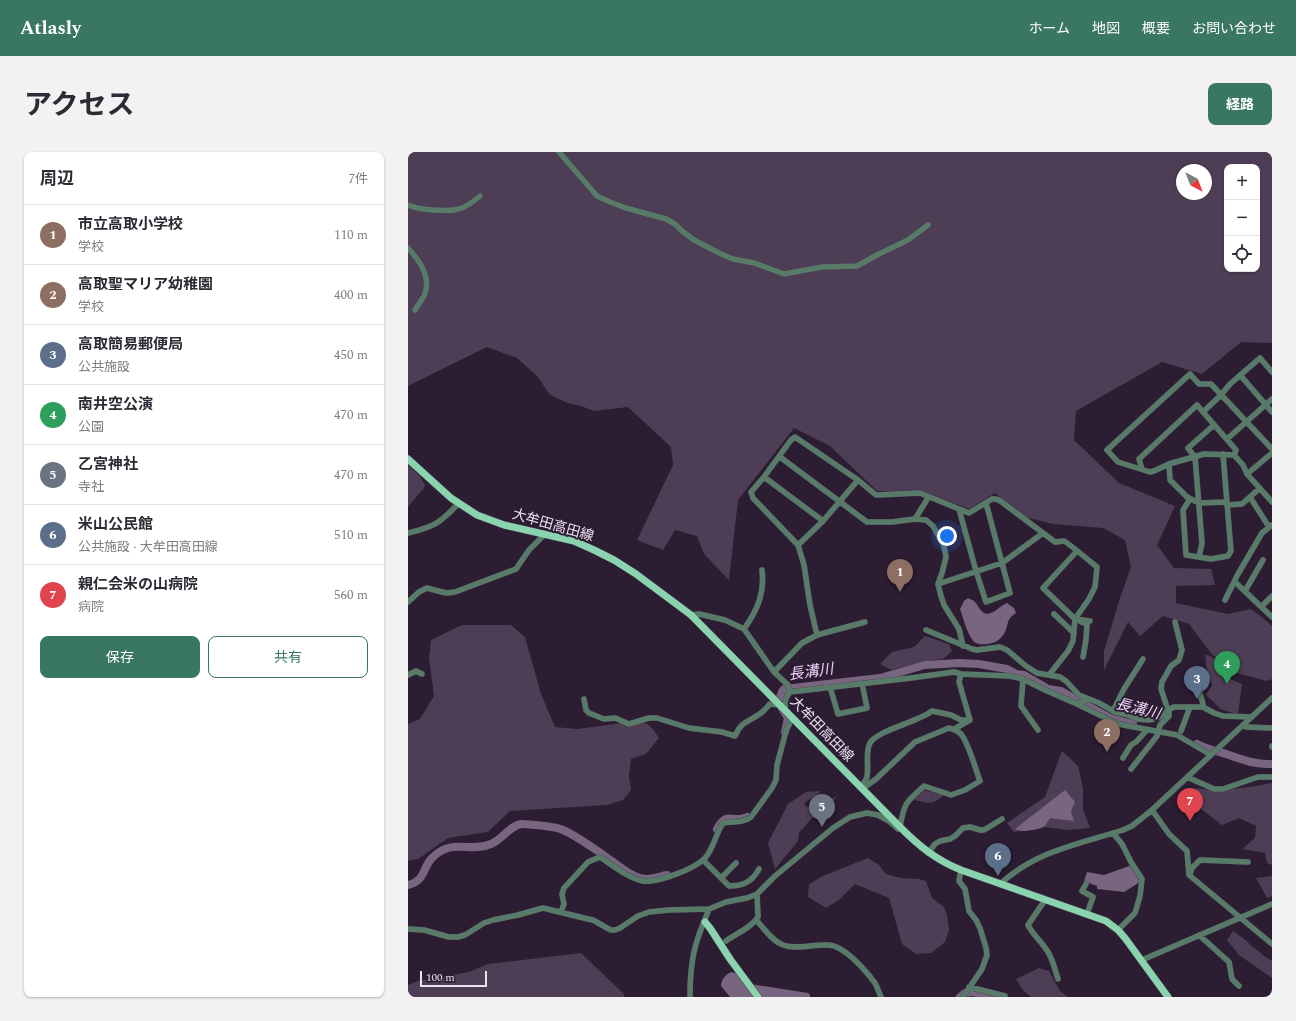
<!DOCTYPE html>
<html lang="ja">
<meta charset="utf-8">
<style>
:root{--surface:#fff;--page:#f2f2f3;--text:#2b2b33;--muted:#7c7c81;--line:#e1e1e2;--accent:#3a7761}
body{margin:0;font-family:Spectral,"Noto Sans JP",serif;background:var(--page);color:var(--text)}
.controls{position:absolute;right:12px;top:12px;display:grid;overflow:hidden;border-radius:8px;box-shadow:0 1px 3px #0004}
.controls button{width:36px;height:36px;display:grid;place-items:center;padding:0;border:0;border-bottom:1px solid var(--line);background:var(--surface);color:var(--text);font:20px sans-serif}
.compass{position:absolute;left:768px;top:12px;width:36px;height:36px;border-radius:50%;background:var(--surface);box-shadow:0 1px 3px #0004;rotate:138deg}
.scale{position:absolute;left:12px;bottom:10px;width:67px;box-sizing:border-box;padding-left:4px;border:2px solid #ebe1ef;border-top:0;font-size:11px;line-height:14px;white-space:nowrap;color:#ebe1ef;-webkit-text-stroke:3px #2c1d32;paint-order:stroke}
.you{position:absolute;left:539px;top:384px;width:14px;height:14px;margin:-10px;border:3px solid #fff;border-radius:50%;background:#1a73e8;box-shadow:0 0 0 6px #1a73e833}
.badge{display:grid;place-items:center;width:26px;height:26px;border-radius:50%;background:var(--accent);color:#fff;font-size:13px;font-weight:700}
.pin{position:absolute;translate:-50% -33px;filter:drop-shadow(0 1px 2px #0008)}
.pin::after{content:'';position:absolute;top:21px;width:14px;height:12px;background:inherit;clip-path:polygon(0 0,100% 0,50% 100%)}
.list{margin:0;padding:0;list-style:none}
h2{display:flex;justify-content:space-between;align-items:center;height:52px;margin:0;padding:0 16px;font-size:17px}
h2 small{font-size:13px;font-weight:400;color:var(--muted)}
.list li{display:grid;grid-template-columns:26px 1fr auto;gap:12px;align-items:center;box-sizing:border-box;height:60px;padding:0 16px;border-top:1px solid var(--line)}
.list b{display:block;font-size:15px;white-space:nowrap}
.list p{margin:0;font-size:13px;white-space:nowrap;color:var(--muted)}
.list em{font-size:13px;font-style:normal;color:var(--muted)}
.actions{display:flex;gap:8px;padding:12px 16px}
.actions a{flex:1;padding:9px 0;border:1px solid var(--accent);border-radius:8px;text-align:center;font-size:14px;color:var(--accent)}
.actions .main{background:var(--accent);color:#fff}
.icon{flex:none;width:22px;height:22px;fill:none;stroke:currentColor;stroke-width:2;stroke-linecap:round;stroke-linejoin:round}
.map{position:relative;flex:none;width:864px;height:845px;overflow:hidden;border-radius:8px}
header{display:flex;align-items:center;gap:24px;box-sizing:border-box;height:56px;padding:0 20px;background:var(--accent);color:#fff}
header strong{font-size:19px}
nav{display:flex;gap:22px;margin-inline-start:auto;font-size:14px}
.intro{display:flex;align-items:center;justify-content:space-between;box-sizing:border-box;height:96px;padding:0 24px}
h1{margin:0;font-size:28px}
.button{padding:10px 18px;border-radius:8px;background:var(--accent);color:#fff;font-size:14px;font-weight:700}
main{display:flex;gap:24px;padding:0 24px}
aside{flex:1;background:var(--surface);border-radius:8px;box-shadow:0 1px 3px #0004}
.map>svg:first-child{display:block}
.green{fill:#4e3e55;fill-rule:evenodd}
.water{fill:#78657f}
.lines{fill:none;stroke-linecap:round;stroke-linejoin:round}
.river{stroke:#78657f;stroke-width:8}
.minor-casing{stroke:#47384c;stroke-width:6}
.major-casing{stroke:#47384c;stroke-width:8}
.minor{stroke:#587a69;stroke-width:5.5}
.major{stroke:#89d3ae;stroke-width:7}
.labels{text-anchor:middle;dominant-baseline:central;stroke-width:4;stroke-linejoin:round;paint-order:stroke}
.street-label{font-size:14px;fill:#ebe1ef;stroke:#2c1d32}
.water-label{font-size:15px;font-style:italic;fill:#efd2fa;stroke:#2c1d32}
</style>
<header>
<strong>Atlasly</strong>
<nav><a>ホーム</a><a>地図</a><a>概要</a><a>お問い合わせ</a></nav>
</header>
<div class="intro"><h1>アクセス</h1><a class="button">経路</a></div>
<main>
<aside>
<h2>周辺<small>7件</small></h2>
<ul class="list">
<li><span class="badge" style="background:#8d6e63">1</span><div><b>市立高取小学校</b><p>学校</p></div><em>110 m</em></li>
<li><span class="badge" style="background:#8d6e63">2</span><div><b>高取聖マリア幼稚園</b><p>学校</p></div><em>400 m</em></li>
<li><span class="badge" style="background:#5c6f8a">3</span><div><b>高取簡易郵便局</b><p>公共施設</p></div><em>450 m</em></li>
<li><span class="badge" style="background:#2e9e5b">4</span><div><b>南井空公演</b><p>公園</p></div><em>470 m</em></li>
<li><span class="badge" style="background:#6b7280">5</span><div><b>乙宮神社</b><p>寺社</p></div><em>470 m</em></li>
<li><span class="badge" style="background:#5c6f8a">6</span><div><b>米山公民館</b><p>公共施設 · 大牟田高田線</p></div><em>510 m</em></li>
<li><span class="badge" style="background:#e0444e">7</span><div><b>親仁会米の山病院</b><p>病院</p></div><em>560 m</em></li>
</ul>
<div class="actions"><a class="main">保存</a><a>共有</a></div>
</aside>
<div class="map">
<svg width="864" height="845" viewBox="0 0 864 845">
<rect width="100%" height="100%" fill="#2c1d32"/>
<path class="green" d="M 0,0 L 864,0 L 864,191 L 833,190 L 794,222 L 754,210 L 668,259 L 666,288 L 711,331 L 767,354 L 749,393 L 766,416 L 803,417 L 807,433 L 768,434 L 768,451 L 820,462 L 843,457 L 855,466 L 864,474 L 864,527 L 859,529 L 821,519 L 803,501 L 781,472 L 755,464 L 732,484 L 720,470 L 696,518 L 696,499 L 712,446 L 723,415 L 717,388 L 695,376 L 645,372 L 617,365 L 587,341 L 561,357 L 520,341 L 469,339 L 422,294 L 386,276 L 330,348 L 321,428 L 296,402 L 289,384 L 267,378 L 255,398 L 229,388 L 265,313 L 263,295 L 220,255 L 186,259 L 173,254 L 160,251 L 148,246 L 141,242 L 130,225 L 109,206 L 79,195 L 0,234 ZM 819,15 L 849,15 L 849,117 L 819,117 ZM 774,18 L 798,18 L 798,42 L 774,42 Z
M 0,313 L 11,323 L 17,333 L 16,336 L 0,355 Z
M 54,473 L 103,473 L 117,485 L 133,542 L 147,575 L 169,577 L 229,569 L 239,572 L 245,577 L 251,586 L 238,602 L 223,607 L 221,624 L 223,638 L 215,648 L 199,653 L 102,659 L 80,680 L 40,686 L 10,707 L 0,709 L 0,572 L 12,567 L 26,544 L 21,506 L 23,488 Z
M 517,484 L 541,492 L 544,499 L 535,507 L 519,509 L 483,518 L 472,512 L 484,500 L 506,495 Z
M 797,502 L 806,506 C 812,520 819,527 834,532 L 830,563 L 813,557 L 798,543 L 804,533 L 798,513 Z
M 654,599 L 670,614 L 675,636 L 675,657 L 682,676 L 659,678 L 636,675 L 606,680 L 599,671 L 637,645 Z
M 864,631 L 864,713 L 859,711 L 857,701 L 834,697 L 847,686 L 848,674 L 831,666 L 814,673 L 780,647 L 789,636 L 814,640 L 824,637 L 849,634 Z
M 515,638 L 536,643 C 524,654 521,651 506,648 Z
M 414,639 L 396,651 L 399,655 L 430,644 L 403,667 L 391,681 L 390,689 L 367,717 L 360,691 L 380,652 L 398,640 Z
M 460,706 L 471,713 L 478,722 L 493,726 L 511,727 L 518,729 L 524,746 L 536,755 L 539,763 L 541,778 L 537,790 L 523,801 L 508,802 L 494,792 L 481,746 L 447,732 L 431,748 L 418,756 L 400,745 L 401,732 L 415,724 Z
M 864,724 L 864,744 L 859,746 L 848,726 Z
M 825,779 C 839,788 850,801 864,809 L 864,826 L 831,803 L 819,788 Z
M 173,801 L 216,842 L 216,845 L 0,845 L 0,833 L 10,829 L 61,820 L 80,812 Z
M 631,816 L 641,819 L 652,839 L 660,845 L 623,845 L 614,837 L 608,827 Z"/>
<path class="water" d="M 560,446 C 561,447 565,448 566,449 C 572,455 574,466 585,460 C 590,458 593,453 599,451 L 606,456 L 608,461 C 597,468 601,474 596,482 C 592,488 587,491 580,492 C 576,492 572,493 568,491 C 560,486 555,465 552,457 L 556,449 Z
M 657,638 L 667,650 L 663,659 L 666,669 L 642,666 L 636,675 C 626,678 617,681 607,677 Z
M 724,713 L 732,730 L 716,740 L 689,737 L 689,734 L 676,729 L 679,720 L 696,723 Z
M 323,820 L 332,822 L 342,832 L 400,841 L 402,843 L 402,845 L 322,845 L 313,834 C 313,828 317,823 323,820 Z"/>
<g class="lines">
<path class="river" d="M 377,580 L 380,566 L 370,550 L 374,540 L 376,537 L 472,526 L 517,513 L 551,511 L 571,512 L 599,517 L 608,522 L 616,523 L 640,537 L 653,539 L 702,566 L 725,572
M 789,592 C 800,598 810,599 821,603 C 835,608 849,613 864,612
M 309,677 C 319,658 324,672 339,665
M 0,733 C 18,729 14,715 25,705 C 44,686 62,701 83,692 C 94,688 104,671 115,672 C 125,673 146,674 155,678 C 167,683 182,694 194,702 C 206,710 223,726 238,727 C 245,727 253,724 259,723
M 552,845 L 557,841 L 564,840 L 586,845"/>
<g class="minor-casing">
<path id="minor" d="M 151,0 L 189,44 L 202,50 L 218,56 L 258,67 L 267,72 L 274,79 L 286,88 L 313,102 L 325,107 L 346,111 L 376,122 L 414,115 L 449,114 L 469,103 L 500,88 L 520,73
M 0,53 C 10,58 39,60 51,57 C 59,55 66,49 72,44
M 0,96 C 12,109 24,126 16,144 C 13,149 10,153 7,158
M 832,223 L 864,260
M 795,260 L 813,243 L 822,232 L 852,206 L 864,220
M 819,287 L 864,247
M 864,297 L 803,232 L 791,232 L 782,222 L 699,298 L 710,310 L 742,320 L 746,319 L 761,312 L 796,302 L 826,303 L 835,313 L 839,322 L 864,350
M 372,305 L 459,370 L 484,370 L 507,367 L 518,368 L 525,374 L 536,394 L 538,405 L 534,421 L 530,432 L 533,444 L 536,453 L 551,477 L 555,494
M 761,312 L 762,328 L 779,345 L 791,351 L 819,350
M 734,317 L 731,307 L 789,253 L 828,298 L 826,303
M 839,322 L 864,301
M 356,325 L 415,369
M 842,345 L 861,375
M 782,347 L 775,358 L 778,403 L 803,407 L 820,404 L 823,399 L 815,302
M 819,353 L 834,352 L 852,336
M 551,357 L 568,419 L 578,450 L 602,441 L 578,351
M 507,367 L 520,346
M 0,381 C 26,375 32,371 50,352
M 390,393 L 415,369 L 450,328
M 669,399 L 635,436 L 667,467 L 682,469
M 791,405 L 794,391 L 787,305 L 780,296 L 806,273
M 827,430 L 864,465
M 530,432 L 594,411 L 635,381
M 837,439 L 855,408
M 817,448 L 830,422 L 854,381 L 864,373
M 0,450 L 11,440 L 19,436 L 38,441 L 47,440 L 108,417 L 121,398 L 137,382
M 854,454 L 864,444
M 646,462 L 666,481
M 283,463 L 291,462 L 317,468 L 336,477 L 366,520 L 380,533 L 382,540
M 673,470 L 679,472 L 678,488 L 675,505
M 336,477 C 349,459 357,441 354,418
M 518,478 L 564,497 L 569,498 L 592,495 L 599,498 L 618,514 L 629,521 L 652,525 L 658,529 L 671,543 L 691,551 L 707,560 L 720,563 L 729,567 L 741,568 L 750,566 L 760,558 L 766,555 L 795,555 L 806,561 L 815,564 L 844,565
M 409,483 L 402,453 L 396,413 L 390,393 L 345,346 L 343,340 L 356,325 L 383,288 L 387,285 L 450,328 L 468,343 L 512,341 L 561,361 L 584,347 L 587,347 L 591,348 L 647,390 C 650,390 653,389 656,389 C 659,390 684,411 689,415 L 687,435 L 681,447 L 667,467 L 665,489 L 660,499 L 641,523
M 366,520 L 394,491 L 409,483 L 457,470
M 0,523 L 8,519 L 14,522
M 615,527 L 613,554 L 630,578
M 422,535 L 430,562 L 459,556 L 454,531
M 382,540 L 503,526 L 546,520 L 553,522 L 602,524 L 615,527 L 637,538 L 669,552 L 680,547
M 176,547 L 178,558 L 181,561 L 196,567 L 207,566 L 221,572 L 241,566 L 249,566 L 281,576 L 314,580 L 327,584 C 333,569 341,570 353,561 C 356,559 359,555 362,552 L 372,553
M 669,552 L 710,572 L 769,583 L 803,603
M 795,555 L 795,552 L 791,539 L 797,534
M 377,558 L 378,546 L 382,540
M 760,558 L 753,537 L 754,530 L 763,514 L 771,508 L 774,498 L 767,470
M 705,559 L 716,537 L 735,507
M 838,575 L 864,576
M 546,577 L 562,568 L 551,530 L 553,522
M 773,579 L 782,555
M 864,595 L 864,594
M 715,606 L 723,593 L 728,590 L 739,578
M 723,617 L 749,584 L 752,573 L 761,564 L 761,557
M 779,625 L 806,637 L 815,637 L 850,625 L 864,625
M 452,635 C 455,632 458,629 459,625 C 461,614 457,600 462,591 C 470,578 510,570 524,559 L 543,563 L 553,568 L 562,568
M 744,658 L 761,682 L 779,699 L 781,723 L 864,792
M 705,681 L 714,692 L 723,710 L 734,727 L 732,744 L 727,761 L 710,778
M 520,701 L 527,692 L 532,689 L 542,687 L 547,684 L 555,676 L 562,675 L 572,678 L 576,678 L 594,667
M 295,708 L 321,734 C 335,734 344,730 351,717
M 553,718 L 551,729 L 557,737 L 561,759 L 568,768 L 572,776 L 578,796 L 579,803 L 574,817 L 555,845
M 782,722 L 784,716 L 792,708 L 840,710
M 313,726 L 328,711
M 592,732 C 628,699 671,692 715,678 L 724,674 L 744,658 L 864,546
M 678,732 L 674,739 L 685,745 L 679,762
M 637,748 L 620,773 C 625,783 634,790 640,800 C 645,808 647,818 650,827
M 153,760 L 156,752 L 154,742 L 156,736 L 180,710 L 192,705 C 204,713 220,726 235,729 C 249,731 287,717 297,706 C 306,696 307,683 315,671 C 324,669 336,671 343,665 L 364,636 L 368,628 L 369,613 L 378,579 L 384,566
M 348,768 C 356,776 364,789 375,793 C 389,798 405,792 420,793 C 436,793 458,819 467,831 C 469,835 471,840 473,845
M 0,777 L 16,778 L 41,785 L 50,785 L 57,783 L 76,771 L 85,768 L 110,763 L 135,756 L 180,767 L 185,768 L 199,776 L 203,778 L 207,778 L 212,776 L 230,764 L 241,760 L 261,758 L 301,757 L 318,750 L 339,746 L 349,742 L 367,724 L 425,676 L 442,665 L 459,661 L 470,663 L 481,669 L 490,677 L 492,675 C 496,651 498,650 516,634 L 543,643 L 557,638 L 572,629 C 567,616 561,592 553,582 C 550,579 545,577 541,576 L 507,590 L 468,627 L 454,637
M 791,783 L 821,810 L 824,827 L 831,834
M 318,789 C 329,781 343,776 350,765 L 349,742
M 734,808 L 864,752
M 561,835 L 597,844
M 282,845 C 282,826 283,807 289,789 C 292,778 297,768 301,757"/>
</g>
<g class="major-casing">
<path id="major" d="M 0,307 L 43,346 L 69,363 L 96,373 L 166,389 L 186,398 L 206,408 L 228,422 L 283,463 L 492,675 C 511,694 528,708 553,718 L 698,769 L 710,778 L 717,786 L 760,845
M 297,770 L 302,776 L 322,807 L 350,845"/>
</g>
<use href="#minor" class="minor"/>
<use href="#major" class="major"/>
</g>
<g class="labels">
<g class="street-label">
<text transform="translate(145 373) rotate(16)">大牟田高田線</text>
<text transform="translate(414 577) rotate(46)">大牟田高田線</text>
</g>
<g class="water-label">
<text transform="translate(403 520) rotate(-8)">長溝川</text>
<text transform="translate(730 557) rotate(14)">長溝川</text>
</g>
</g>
</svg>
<div class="controls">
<button>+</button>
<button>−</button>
<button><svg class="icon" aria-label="locate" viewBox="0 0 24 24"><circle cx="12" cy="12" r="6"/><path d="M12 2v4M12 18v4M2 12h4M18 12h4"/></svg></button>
</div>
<svg class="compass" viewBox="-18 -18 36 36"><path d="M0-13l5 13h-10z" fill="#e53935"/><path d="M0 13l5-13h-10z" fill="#7c7c81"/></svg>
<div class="scale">100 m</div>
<div class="you"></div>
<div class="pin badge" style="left:492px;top:440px;background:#8d6e63">1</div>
<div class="pin badge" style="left:699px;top:600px;background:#8d6e63">2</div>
<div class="pin badge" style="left:789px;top:547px;background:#5c6f8a">3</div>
<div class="pin badge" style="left:819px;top:532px;background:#2e9e5b">4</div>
<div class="pin badge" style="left:414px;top:675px;background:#6b7280">5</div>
<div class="pin badge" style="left:590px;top:724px;background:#5c6f8a">6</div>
<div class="pin badge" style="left:782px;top:669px;background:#e0444e">7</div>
</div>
</main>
